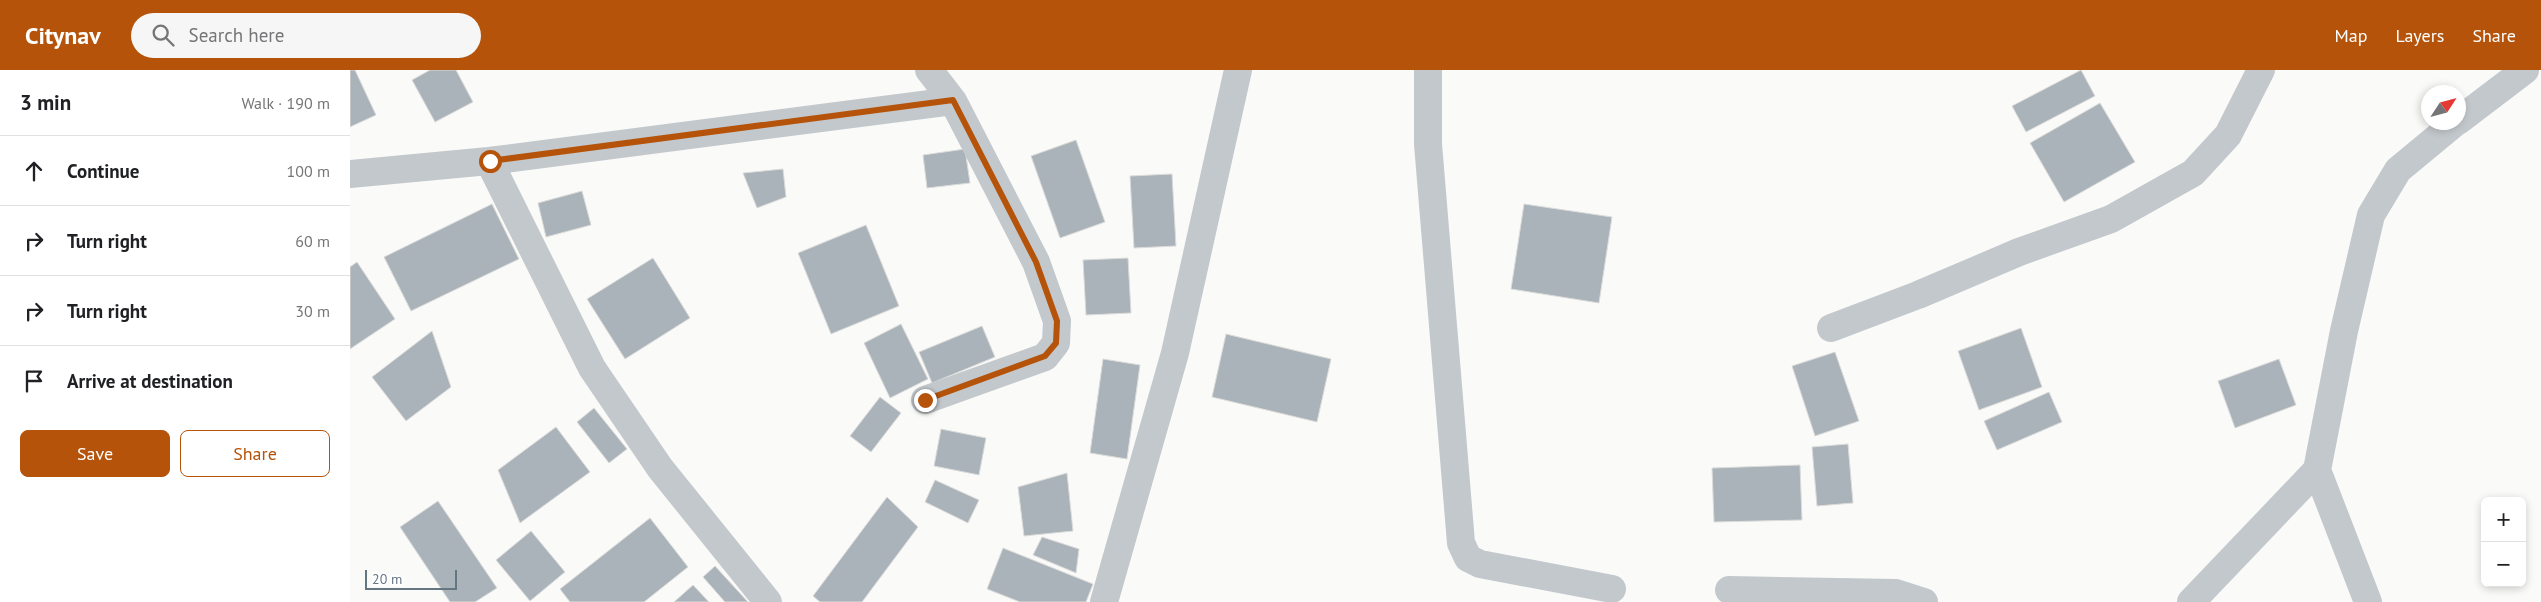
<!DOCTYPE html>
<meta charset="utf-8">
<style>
:root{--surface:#fff;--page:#f6f6f6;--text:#202124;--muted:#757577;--line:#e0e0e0;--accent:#b45309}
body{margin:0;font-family:"PT Sans",sans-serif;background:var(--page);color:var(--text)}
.controls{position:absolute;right:15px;bottom:15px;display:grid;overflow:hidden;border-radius:8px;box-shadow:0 2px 8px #0003}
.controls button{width:45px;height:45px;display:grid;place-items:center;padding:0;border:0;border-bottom:1px solid var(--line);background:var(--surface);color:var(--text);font:25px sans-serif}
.compass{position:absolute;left:2071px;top:15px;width:45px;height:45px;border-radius:50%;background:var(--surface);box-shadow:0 2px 8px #0003;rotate:54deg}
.scale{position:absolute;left:15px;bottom:12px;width:92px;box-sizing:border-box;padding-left:5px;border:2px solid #657683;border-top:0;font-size:14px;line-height:18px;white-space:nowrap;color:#657683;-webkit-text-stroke:4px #fff;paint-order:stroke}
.stop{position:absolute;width:15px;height:15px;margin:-11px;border:4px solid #b45309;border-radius:50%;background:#fff}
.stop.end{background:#b45309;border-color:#fff;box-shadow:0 1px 5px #0008}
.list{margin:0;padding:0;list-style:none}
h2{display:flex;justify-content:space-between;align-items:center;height:65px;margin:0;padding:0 20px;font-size:21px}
h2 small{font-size:16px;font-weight:400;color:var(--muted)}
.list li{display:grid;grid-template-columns:32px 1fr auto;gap:15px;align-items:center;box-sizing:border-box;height:70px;padding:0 20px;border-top:1px solid var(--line)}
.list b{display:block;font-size:19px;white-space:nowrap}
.list em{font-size:16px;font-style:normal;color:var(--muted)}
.actions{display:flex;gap:10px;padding:15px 20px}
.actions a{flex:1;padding:11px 0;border:1px solid var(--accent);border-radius:8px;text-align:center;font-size:18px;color:var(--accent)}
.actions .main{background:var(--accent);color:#fff}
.icon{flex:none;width:28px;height:28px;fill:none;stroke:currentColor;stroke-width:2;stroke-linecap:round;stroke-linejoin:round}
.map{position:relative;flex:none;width:2191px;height:532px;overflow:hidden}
header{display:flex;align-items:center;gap:30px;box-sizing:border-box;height:70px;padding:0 25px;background:var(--accent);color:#fff}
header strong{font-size:24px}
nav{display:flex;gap:28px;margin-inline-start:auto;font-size:18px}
.search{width:350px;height:45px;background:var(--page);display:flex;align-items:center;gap:12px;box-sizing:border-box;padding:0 18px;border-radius:28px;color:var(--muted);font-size:19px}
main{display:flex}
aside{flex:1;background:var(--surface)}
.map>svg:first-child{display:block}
.building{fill:#aab3b9;stroke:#dcdcda}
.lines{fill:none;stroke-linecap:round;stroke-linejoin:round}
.street{stroke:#c3c8cc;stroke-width:28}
.route{stroke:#b45309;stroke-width:6}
</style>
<header>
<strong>Citynav</strong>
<div class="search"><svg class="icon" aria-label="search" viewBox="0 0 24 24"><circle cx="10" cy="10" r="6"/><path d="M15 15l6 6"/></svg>Search here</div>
<nav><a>Map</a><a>Layers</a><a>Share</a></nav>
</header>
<main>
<aside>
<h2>3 min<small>Walk · 190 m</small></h2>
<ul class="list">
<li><svg class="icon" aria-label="ahead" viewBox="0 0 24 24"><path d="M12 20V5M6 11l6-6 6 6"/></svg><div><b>Continue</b></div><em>100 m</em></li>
<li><svg class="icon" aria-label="right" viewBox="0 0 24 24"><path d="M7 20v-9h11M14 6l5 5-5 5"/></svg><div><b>Turn right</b></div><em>60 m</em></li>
<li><svg class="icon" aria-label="right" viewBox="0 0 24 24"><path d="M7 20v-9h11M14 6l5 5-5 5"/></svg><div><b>Turn right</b></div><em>30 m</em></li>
<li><svg class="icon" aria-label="arrive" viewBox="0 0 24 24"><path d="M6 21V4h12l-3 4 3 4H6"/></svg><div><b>Arrive at destination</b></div></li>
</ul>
<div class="actions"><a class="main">Save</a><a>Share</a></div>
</aside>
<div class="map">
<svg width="2191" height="532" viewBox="0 0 2191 532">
<rect width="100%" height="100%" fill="#fafaf8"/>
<path class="building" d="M 0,0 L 5,0 L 26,45 L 0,57 Z
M 80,0 L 106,0 L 123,32 L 85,52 L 62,10 Z
M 1731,0 L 1745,26 L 1676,62 L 1662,36 Z
M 1750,33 L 1785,92 L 1714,132 L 1680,73 Z
M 726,70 L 755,152 L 710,168 L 681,86 Z
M 615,79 L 620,113 L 577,118 L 573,85 Z
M 433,99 L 436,127 L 407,138 L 393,103 Z
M 822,104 L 826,176 L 784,178 L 780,106 Z
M 232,121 L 241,155 L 196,167 L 188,133 Z
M 142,134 L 169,189 L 61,241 L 34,187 Z
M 1174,134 L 1262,147 L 1249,233 L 1161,219 Z
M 516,155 L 549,236 L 481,264 L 448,183 Z
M 303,188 L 340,248 L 275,289 L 237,229 Z
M 778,188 L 781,243 L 736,245 L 733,190 Z
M 7,192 L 45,249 L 0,279 L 0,197 Z
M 551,254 L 578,309 L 540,328 L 514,273 Z
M 632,256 L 645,287 L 582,313 L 569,282 Z
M 1671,258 L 1692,317 L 1629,340 L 1608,281 Z
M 82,261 L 101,317 L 56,351 L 22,307 Z
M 876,264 L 981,289 L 967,352 L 862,327 Z
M 1485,282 L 1509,351 L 1465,366 L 1442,296 Z
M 753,289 L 790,295 L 777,389 L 740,383 Z
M 1929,289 L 1946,335 L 1885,358 L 1868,311 Z
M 1699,322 L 1712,352 L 1647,380 L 1634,351 Z
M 530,327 L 551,343 L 521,382 L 500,366 Z
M 244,338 L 277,379 L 259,393 L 227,352 Z
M 206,357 L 240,402 L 170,453 L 148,400 Z
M 591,359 L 636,368 L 629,405 L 584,396 Z
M 1498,374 L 1503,433 L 1467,436 L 1462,377 Z
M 1450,395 L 1452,450 L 1364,452 L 1362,398 Z
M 717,403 L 723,461 L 674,466 L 668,417 Z
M 585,410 L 629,430 L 618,453 L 575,432 Z
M 537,427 L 568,457 L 512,532 L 470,532 L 463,526 Z
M 88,431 L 147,518 L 125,532 L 100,532 L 50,457 Z
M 300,448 L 338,497 L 294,532 L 220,532 L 210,519 Z
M 181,461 L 215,502 L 180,531 L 146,490 Z
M 692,467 L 729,479 L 726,503 L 683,485 Z
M 653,478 L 743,514 L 736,532 L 670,532 L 637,519 Z
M 365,496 L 398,532 L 375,532 L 353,507 Z
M 343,515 L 359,532 L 324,532 Z"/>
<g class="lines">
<path class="street" d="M 1078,0 L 1078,74 L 1111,473 L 1118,488 L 1130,494 L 1262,519
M 2108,51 L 2175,0
M 139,91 L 242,298 L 310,398 L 418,532
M 0,104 L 139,91 L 603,31
M 1481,258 L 1568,225 L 1669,182 L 1761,149 L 1843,103 L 1878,65 L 1911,0
M 575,330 L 695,287 L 706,273 L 707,251 L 686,192 L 603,31 L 579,0
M 1967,400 L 2018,532
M 1379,520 L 1546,523 L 1574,532
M 754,532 L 825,283 L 888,0
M 1841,532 L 1967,400 L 1994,261 L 2021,145 L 2048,100 L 2106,52"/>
</g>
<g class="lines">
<path class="route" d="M 140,91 L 603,30 L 686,192 L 707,251 L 706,273 L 695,286 L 575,330"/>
</g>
</svg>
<div class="controls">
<button>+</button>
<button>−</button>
</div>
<svg class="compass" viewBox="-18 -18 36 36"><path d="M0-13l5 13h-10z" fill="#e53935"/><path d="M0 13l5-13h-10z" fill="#757577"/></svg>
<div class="scale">20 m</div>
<div class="stop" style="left:140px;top:91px"></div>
<div class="stop end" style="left:575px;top:330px"></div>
</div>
</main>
